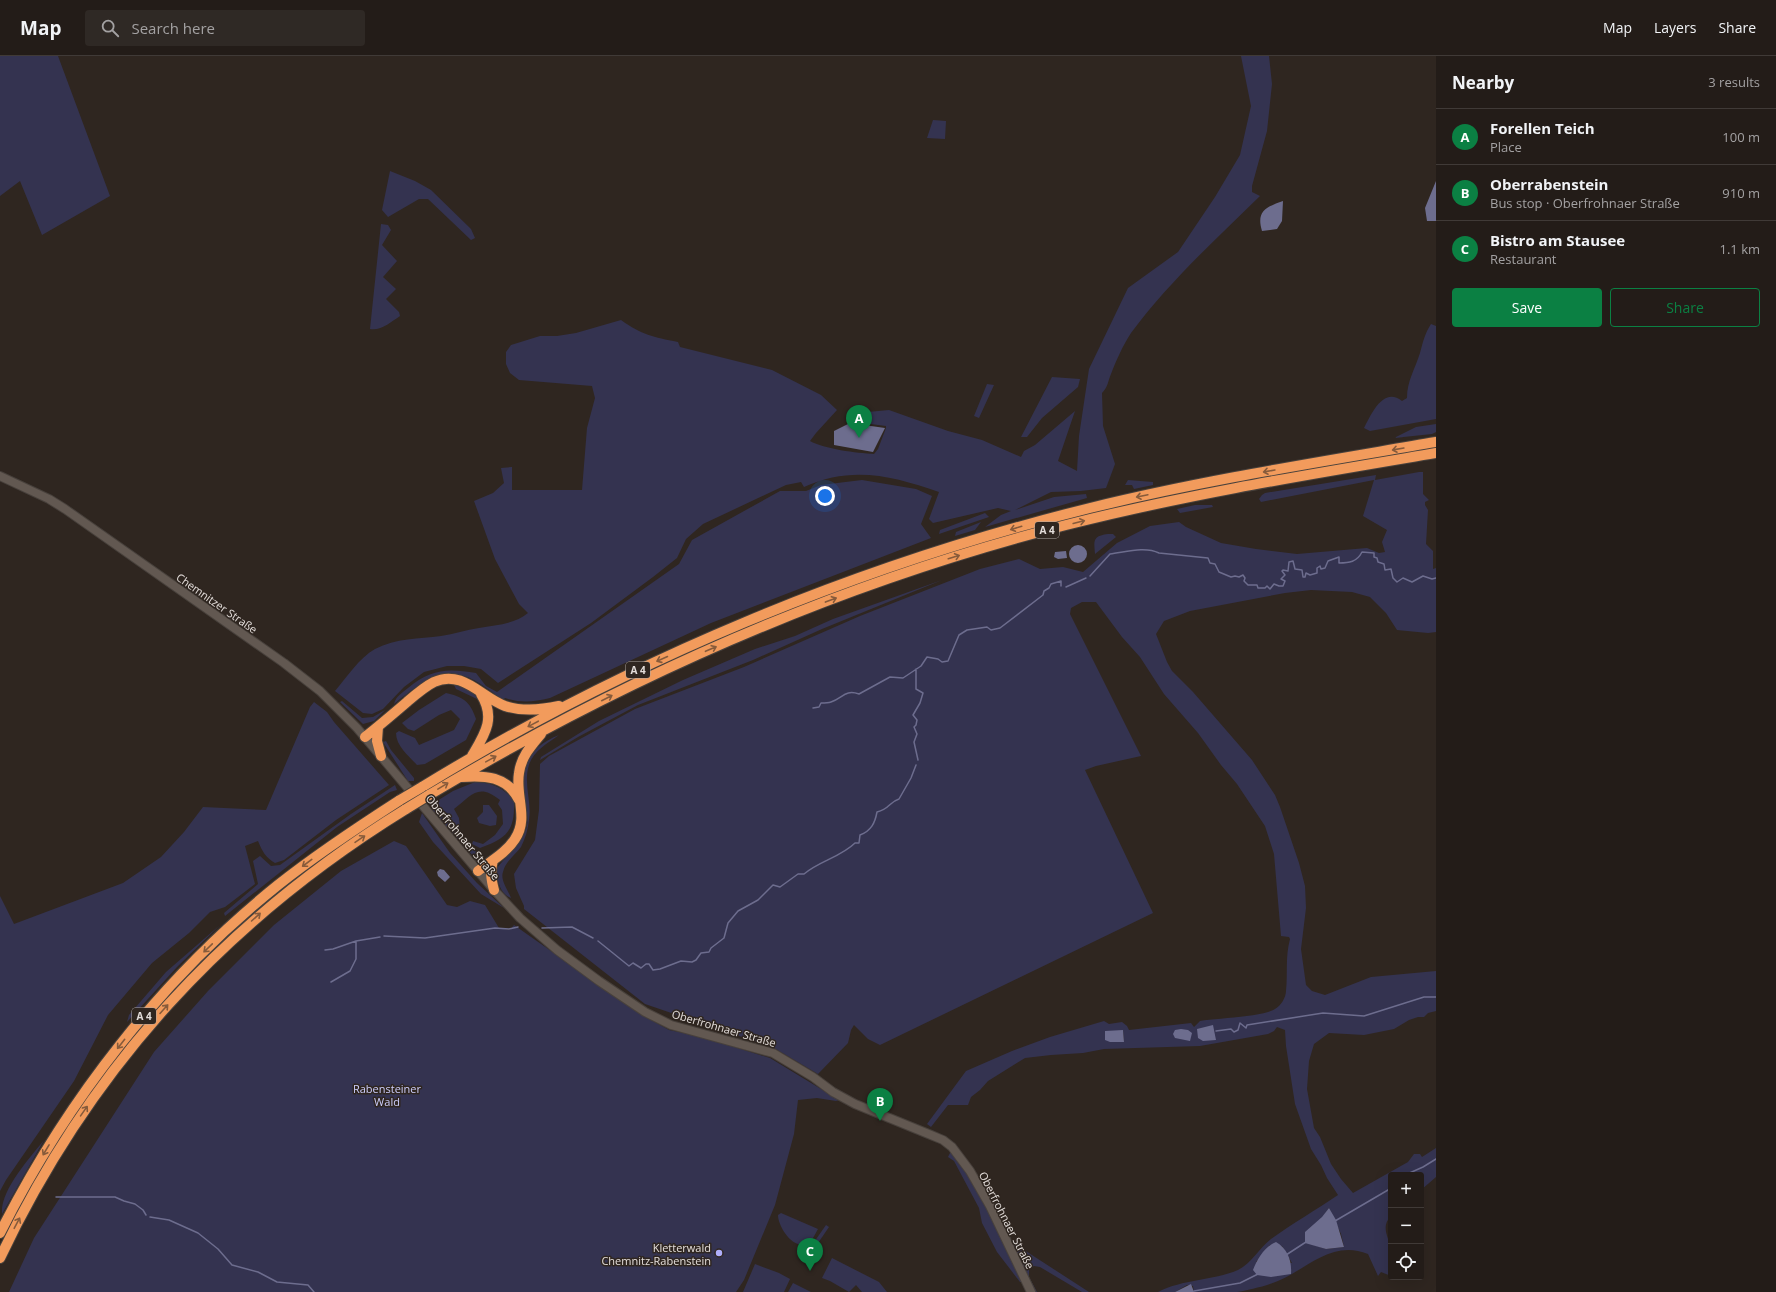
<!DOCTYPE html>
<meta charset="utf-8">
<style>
:root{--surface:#231c18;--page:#2f2925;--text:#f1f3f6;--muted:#a3a1a2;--line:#403a37;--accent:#0b8043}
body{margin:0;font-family:"Open Sans",sans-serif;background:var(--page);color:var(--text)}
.controls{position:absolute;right:12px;bottom:12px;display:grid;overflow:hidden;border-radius:4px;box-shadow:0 4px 16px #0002}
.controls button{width:36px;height:36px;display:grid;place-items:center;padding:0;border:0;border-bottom:1px solid var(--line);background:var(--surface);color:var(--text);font:20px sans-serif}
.you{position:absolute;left:825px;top:440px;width:14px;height:14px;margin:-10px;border:3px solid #fff;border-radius:50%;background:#1a73e8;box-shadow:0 0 0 6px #1a73e833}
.badge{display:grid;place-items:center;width:26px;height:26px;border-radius:50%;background:var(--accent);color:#fff;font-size:13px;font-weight:700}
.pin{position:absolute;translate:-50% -33px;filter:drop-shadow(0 1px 2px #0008)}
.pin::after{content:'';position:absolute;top:21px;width:14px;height:12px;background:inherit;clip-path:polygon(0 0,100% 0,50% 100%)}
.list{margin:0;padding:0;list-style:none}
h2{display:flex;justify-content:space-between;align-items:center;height:52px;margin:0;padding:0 16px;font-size:17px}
h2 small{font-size:13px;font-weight:400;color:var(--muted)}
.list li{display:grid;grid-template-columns:26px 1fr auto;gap:12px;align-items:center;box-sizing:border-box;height:56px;padding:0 16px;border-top:1px solid var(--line)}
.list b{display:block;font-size:15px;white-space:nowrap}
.list p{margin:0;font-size:13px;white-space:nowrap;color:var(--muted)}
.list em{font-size:13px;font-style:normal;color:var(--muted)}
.actions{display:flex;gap:8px;padding:12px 16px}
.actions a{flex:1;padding:9px 0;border:1px solid var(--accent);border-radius:4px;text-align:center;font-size:14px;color:var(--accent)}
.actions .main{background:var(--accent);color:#fff}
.icon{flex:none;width:22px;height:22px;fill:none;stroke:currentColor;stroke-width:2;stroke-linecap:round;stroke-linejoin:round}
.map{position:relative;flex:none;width:1436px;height:1236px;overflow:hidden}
header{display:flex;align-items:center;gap:24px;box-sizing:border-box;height:56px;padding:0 20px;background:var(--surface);border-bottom:1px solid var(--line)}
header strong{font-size:19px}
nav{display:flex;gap:22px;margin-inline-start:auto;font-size:14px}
.search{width:280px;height:36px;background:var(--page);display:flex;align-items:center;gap:10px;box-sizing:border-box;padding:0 14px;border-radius:4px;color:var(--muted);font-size:15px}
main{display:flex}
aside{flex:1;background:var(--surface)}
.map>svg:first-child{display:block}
.green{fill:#343350;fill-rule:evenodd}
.water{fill:#6d6d8e}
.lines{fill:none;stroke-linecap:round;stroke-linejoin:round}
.stream{stroke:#6d6d8e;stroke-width:1.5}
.secondary-casing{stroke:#48413c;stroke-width:10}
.motorway-casing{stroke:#48413c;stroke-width:12}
.secondary{stroke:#625851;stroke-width:8}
.motorway{stroke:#f29b5c;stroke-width:10}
.motorway-bridge-casing{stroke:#48413c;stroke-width:12;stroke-linecap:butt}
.motorway-bridge{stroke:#f29b5c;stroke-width:10}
.oneway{stroke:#875b3b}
.poi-dot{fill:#afaefa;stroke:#2f2620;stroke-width:1.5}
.labels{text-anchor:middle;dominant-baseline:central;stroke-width:3;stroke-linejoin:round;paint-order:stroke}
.shield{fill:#2f2620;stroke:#aea7a3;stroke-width:1}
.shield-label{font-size:10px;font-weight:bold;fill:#e4dedb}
.street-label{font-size:11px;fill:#e4dedb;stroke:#2f2620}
.park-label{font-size:11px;fill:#cdcefd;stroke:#2f2620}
.poi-label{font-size:11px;fill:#e4dedb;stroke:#2f2620;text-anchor:end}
</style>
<header>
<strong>Map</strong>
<div class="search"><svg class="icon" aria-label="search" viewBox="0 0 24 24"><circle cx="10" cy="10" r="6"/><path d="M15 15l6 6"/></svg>Search here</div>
<nav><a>Map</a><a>Layers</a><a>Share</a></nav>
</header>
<main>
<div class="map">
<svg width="1436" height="1236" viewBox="0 0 1436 1236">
<rect width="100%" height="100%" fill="#2f2620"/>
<path class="green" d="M 0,0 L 58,0 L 110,140 L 42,179 L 20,125 L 0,140 Z
M 1241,0 L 1269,0 L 1272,28 L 1267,75 L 1252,130 L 1252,136 L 1260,140 C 1215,184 1169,226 1131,277 C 1123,289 1116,305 1111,318 C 1108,325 1108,331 1102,337 L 1103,370 L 1115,408 L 1106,432 L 1081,435 L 1051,436 L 1015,454 L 1054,441 L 1086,438 L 1087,442 L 985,471 L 1001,459 L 1011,455 L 998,452 L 933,467 L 929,463 L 939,436 C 893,420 852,409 804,431 L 801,426 L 786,429 L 703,468 L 686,483 L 677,502 L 653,521 L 591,567 L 498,627 L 481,613 L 464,610 L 447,610 L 424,616 L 404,631 L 383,653 L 372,658 L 363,657 L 335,635 C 347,621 359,602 375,593 C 396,582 419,583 441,580 C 454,578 466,574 479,572 C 496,569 515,568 528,557 L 519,548 L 495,503 L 474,445 L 493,437 L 504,427 L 501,412 L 512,411 L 512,434 L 582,434 L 587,372 L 595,342 L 592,330 L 519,324 L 510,317 L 506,308 L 506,296 L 511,289 L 540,280 L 557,280 L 576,277 L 621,264 C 642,279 653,281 678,286 L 680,291 L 772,314 L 821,339 L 837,354 L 816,377 L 810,385 C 824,393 857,397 874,398 L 878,393 L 886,372 L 886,370 L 855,366 L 850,360 L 857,357 L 889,354 L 948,375 L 982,384 L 1021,401 L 1024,395 L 1035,389 L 1075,355 L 1058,405 L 1077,415 L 1079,380 L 1089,313 L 1128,232 L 1178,196 L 1215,141 L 1240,99 L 1251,50 Z
M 933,64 L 946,65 L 945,83 L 927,82 Z
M 390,115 L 415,125 L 431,134 L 471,173 L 475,182 L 471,184 L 428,143 L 419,143 L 388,161 L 382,154 Z
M 381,168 L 388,169 L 391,174 L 382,189 L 397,205 L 383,221 L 396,233 L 386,243 L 399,256 L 400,260 C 391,266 381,275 370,273 Z
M 1431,268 L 1436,270 L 1436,363 L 1370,375 L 1364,372 C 1371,359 1383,330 1402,345 L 1407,342 C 1407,325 1415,313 1420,297 C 1423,286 1425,277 1431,268 Z
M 1052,321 L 1080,323 L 1078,331 L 1042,362 L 1027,381 L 1021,381 Z
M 987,328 L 994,329 L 979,362 L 974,360 Z
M 1436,368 L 1436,376 L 1432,378 L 1394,382 L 1416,371 Z
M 1419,416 L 1423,416 L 1423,438 L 1429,444 L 1425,446 L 1425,449 L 1428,454 L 1426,488 L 1433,495 L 1433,513 L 1436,512 L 1436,576 L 1428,577 L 1397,574 L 1386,557 L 1370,541 L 1352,536 L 1311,534 L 1285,537 L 1190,555 L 1164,565 L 1156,578 L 1167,606 L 1172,615 L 1193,636 L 1252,704 L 1275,739 L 1280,751 L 1299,807 L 1305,830 L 1306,852 L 1301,893 L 1306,929 L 1312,935 L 1325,939 L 1371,921 L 1436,915 L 1436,955 L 1428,957 L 1424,961 L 1418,961 L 1409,964 L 1394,973 L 1364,979 L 1329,977 L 1314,988 L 1309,1005 L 1307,1033 L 1314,1072 L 1320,1081 L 1331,1108 L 1341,1123 L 1353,1137 L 1408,1106 L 1414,1098 L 1420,1098 L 1422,1101 L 1436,1092 L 1436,1121 L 1421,1134 L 1421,1119 L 1391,1119 L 1391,1160 C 1380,1171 1389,1181 1391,1194 C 1392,1202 1391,1212 1391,1220 L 1381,1216 L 1378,1220 L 1368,1198 C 1329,1182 1303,1218 1270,1228 C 1261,1231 1245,1235 1237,1236 C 1223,1236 1209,1236 1194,1236 L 1193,1230 L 1187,1229 L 1175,1236 L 1158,1236 C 1183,1223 1212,1225 1238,1214 C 1252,1207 1259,1192 1271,1183 C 1293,1167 1316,1154 1338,1139 L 1327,1122 L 1321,1109 L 1311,1093 L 1295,1048 L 1286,990 L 1285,974 L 1277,971 L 1274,975 L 1268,978 L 1200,990 L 1104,993 L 1083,997 L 1051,999 L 1025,1002 L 988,1025 L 980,1034 L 971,1041 L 968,1049 L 948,1049 L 931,1071 L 927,1068 L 966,1015 L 1012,995 L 1050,981 L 1104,965 L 1109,968 L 1122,966 L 1127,970 L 1129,974 L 1191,967 L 1194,971 L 1200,965 C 1218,962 1262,961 1275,953 C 1281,950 1286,941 1286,935 C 1288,917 1285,902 1290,883 L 1289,881 L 1281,880 L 1274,798 L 1265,770 L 1237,728 L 1221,709 L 1198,677 L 1164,638 L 1140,601 L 1122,581 L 1096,546 L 1082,546 L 1071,552 L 1070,558 L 1141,700 L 1096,710 L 1085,714 L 1153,857 L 880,989 L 868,983 L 854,969 L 851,974 L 848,987 L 818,1018 L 774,992 L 645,948 L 524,853 L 524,850 L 516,832 L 514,818 L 535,784 L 539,754 L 540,708 L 549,700 L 635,653 L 744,611 L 860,560 L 980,513 L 1019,503 L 1040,513 L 1063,511 L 1083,516 L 1117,487 L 1150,470 L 1179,466 L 1186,471 L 1221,487 L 1256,493 L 1297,498 L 1367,492 L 1379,497 L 1385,496 L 1382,486 L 1387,474 L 1363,460 L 1374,424 L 1261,446 L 1259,443 L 1262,439 L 1265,437 L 1376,419 L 1375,424 ZM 1123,974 L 1124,986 L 1110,986 ZM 1329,1152 L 1341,1178 L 1344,1191 L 1326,1193 L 1305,1186 ZM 1270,1189 L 1282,1190 L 1292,1207 L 1256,1206 Z
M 862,424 L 916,433 L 932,440 L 921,468 L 931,482 L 711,567 L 550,642 C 533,646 521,647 505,642 L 503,644 C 493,637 476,623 464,620 C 436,613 414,632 394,648 C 396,640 402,637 408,632 C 431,613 447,612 476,617 L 486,630 L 497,636 L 679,508 L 692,484 L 780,435 L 806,435 L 821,429 Z
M 1128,424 L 1153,426 L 1153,429 L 1134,433 L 1132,429 L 1125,429 Z
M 1195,449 L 1212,449 L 1213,451 L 1180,457 L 1177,453 Z
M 985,457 L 989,461 L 939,478 L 940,474 Z
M 981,466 L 975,474 L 955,480 L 956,476 Z
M 1108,478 L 1113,478 L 1116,481 L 1095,498 C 1094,485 1092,480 1108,478 Z
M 942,524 L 822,573 L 753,604 L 638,649 L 578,681 L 540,704 L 541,701 L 599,665 L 683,624 L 755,593 L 795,580 L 833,563 Z
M 454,629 L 466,632 L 476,638 L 477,643 L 456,633 Z
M 446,637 C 463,641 470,645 476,663 L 466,684 L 425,708 L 417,709 C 409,700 396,690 396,677 L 399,675 L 415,682 L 419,689 L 454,674 L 460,663 L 451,654 L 439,659 L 414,675 L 408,673 L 402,667 L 419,654 Z
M 342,645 L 362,662 L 373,661 L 385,654 L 374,665 L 363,668 L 340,646 Z
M 314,646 L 327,656 L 334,666 L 389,729 L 336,764 L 284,804 L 275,807 C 266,802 262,795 258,785 L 245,790 L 255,828 L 225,851 L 210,856 L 189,877 L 152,907 L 108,959 L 74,1025 L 6,1124 L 0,1135 L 0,840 L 14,868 L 123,827 L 161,801 L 184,776 L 203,751 L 266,754 L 310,651 Z
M 559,679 C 548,687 533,695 529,709 C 523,727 532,746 529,764 C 528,774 525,783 521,791 C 515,799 505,806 503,816 C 500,824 508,834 511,842 C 499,837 497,823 497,812 C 507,799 523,786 527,770 C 529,758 524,745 523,733 C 521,705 534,689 559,679 Z
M 386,685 L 391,694 L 414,722 L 414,725 L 408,725 L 383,686 Z
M 475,726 C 494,727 501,731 514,744 C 515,774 508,782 480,792 L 472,788 L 473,785 L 483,788 L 495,779 L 503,768 L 502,754 L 498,748 L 500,744 C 478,726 471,740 454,753 L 459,762 L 460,773 L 440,752 L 437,745 L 453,735 Z
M 395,729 L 397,734 L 390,736 L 337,771 L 225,860 L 224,857 L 258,828 L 253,805 L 260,800 L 271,810 L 280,809 L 351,758 Z
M 483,749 L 489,749 L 497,760 L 496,769 L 490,770 L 479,767 L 477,762 L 483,756 Z
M 433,750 L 480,800 L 475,802 L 430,753 Z
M 422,757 L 450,797 L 477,827 L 504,852 L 481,838 L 433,786 L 419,766 Z
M 394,785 L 406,790 L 447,849 L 457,851 L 470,845 L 485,849 L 499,872 L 510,874 L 514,869 L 642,959 L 669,974 L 699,980 L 770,1002 L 839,1044 L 836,1045 L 817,1042 L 798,1044 L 794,1078 L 775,1149 L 744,1224 L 736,1236 L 9,1236 L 34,1182 L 154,996 L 208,935 L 274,869 L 341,815 Z
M 220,869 L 177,911 L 127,966 L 129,959 L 166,916 Z
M 44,1084 L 2,1158 C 0,1134 30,1102 44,1084 Z
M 952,1093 L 969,1117 L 1004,1186 L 1018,1190 L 1089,1236 L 1082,1236 L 1040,1211 L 1034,1210 L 1029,1213 L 1029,1221 L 1037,1236 L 1032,1236 L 1028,1226 L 1020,1226 L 997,1196 L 982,1167 L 979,1152 L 954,1105 L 948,1101 Z
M 781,1157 L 818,1173 C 815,1178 812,1186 806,1188 C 792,1193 778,1170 778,1159 Z
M 826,1169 L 829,1171 L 816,1190 L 812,1189 Z
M 832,1202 L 879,1226 L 887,1236 L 862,1236 L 856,1229 L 849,1236 L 830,1225 L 822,1222 Z
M 755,1208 L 779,1217 L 790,1223 L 784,1236 L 743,1236 Z
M 793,1227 L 811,1236 L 788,1236 Z"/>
<path class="water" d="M 1436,125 L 1436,165 L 1427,165 L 1425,152 Z
M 1283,145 L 1282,165 L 1277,173 L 1262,175 C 1256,155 1266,151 1283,145 Z
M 850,367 L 885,372 L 873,396 L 834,389 L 834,375 Z
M1069 498a9 9 0 1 1 18 0a9 9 0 1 1-18 0Z
M 1066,495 L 1067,502 L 1058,503 L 1054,501 L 1055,496 Z
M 440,813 L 444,814 L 450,821 L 445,826 L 438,820 L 437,816 Z
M 1213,969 L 1216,984 L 1203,985 L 1198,982 L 1197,973 Z
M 1181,973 L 1188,974 L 1192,977 L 1190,985 L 1175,982 L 1173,978 L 1175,974 Z
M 1123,974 L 1124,986 L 1110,986 L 1105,984 L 1105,975 Z
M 1329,1152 L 1336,1164 L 1344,1191 L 1326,1193 L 1305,1187 L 1305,1176 L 1322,1161 Z
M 1276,1186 C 1288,1193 1292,1205 1291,1218 L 1271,1221 L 1257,1219 L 1253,1214 C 1257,1203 1265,1190 1276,1186 Z
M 1191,1228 L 1194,1236 L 1175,1236 Z"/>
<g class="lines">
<path class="stream" d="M 1090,520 L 1110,498 C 1126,496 1145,490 1159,497 L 1208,502 L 1210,507 L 1215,508 L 1219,516 L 1231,521 L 1235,520 L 1239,521 L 1243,519 L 1245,522 L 1244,525 L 1248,529 L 1257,529 L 1258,532 L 1265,532 L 1267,530 L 1270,533 L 1274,528 L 1279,530 L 1283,530 L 1285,525 L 1281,523 L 1285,519 L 1282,515 L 1283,514 L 1288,515 L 1289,506 L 1293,505 L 1295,513 L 1302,514 L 1303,521 L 1305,521 L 1306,517 L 1310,519 L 1317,517 L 1317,512 L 1320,510 L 1321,513 L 1325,512 L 1328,505 L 1339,501 L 1339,507 C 1349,507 1357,506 1362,496 L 1374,497 L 1374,501 L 1377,502 L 1378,506 L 1384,508 L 1385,514 L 1391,513 L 1393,522 L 1397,526 L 1403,522 L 1412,526 L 1423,520 L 1432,523 L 1436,522
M 1066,531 L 1086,522
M 916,613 L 916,633 L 923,637 L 920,647 L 913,659 L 917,664 L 916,669 L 914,671 L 917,678 L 914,686 L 918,704
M 813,652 L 819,651 L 821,647 C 824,647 828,647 831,646 C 843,642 845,633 859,638 L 890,621 L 903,622 L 921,610 L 927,601 L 938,603 L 942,606 L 948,605 L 959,579 L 967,574 L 987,571 L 991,574 L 1000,572 L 1043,539 L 1044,535 L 1049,532 L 1051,528 L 1061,525 L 1061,530
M 542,872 L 572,871 L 593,882
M 384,880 L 425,882 L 495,872 L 509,873 L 518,871
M 598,885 L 629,910 L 633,907 L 641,912 L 646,908 L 649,908 L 653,914 L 660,913 L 681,905 L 692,906 L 696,904 L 701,897 L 709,896 L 711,892 L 724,882 L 728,867 L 738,855 L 758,844 L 773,829 L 780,831 L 798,818 L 804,818 C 819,805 841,801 855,787 L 859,787 L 860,779 C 871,775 875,767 877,756 C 890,753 889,746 899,743 L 911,722 L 916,709
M 325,894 L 333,893 L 356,885 L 380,881
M 331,926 L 350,915 L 356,903 L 356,885
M 1216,975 L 1231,973 L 1234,976 L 1238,974 L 1240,967 L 1246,972 L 1247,969 L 1323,957 L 1364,960 L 1424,941 L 1436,941
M 1405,1119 L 1423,1111 L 1436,1103
M 56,1141 L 115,1141 L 124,1145 L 135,1148 L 143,1154 L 146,1159
M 150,1161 L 169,1164 L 198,1177 L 218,1193 L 232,1209 L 258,1216 L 277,1226 L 308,1229 L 314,1236
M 1335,1165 L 1388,1134 L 1391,1131
M 1286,1199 L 1306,1186
M 1194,1235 L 1240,1227 L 1258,1218"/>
<g class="secondary-casing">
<path id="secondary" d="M 0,420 L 49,443 L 65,453 L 284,607 L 320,635 L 357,672 L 494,834 L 520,862 L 557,894 L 599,925 L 645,956 L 671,969 L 773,997 L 813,1021 L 833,1036 L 855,1048 L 931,1079 L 943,1084 L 952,1091 L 970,1115 L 990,1150 L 1031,1236"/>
</g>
<g class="motorway-casing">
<path id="motorway" d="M 378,671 L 377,685 L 381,700
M 365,681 C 379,670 393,658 407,646 C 415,639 424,631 434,626 C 462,613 481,641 505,650 C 523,656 541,654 559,650
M 472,700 C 485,678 496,662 481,638
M 461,721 C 485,719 507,720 519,744
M 422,731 C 628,605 856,510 1090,452 C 1204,424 1320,406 1436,386
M 429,739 C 627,621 842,526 1066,469 C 1188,438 1312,418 1436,397
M 493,804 C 490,816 491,823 494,834
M 478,815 C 491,805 506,797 515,783 C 529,762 515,740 519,717 C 521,701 531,690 541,678
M 0,1177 C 67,1044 162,922 278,829 C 317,798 358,771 400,744
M 0,1202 C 91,1010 226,864 406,753"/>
</g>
<use href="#secondary" class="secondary"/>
<use href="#motorway" class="motorway"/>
<g class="motorway-bridge-casing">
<path id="motorway-bridge" d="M 400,744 L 422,731
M 406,753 L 429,739"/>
</g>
<use href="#motorway-bridge" class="motorway-bridge"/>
</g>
<defs><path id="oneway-shaft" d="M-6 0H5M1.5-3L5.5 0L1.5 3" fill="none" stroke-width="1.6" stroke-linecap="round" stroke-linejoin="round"/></defs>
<g class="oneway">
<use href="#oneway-shaft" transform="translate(1398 393) rotate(170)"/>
<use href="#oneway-shaft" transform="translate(1269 415) rotate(170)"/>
<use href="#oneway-shaft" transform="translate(1142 440) rotate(168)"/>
<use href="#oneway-shaft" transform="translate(1079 466) rotate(-14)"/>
<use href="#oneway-shaft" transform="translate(1016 472) rotate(163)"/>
<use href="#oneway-shaft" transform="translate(954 501) rotate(-17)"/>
<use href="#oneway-shaft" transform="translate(831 544) rotate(-20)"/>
<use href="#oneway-shaft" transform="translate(711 593) rotate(-23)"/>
<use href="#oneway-shaft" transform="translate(662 603) rotate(156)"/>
<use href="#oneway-shaft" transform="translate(607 642) rotate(-27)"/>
<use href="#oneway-shaft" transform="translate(533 668) rotate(152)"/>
<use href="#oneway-shaft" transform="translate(491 703) rotate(-29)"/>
<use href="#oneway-shaft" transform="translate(443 730) rotate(-31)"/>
<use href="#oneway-shaft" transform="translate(360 783) rotate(-34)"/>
<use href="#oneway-shaft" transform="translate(307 807) rotate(143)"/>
<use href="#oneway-shaft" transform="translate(256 861) rotate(-42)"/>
<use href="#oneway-shaft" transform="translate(208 892) rotate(136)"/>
<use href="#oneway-shaft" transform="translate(164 953) rotate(-48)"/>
<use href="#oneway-shaft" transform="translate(121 988) rotate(128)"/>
<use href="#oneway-shaft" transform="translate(84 1055) rotate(-55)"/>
<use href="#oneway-shaft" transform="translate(46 1094) rotate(121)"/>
<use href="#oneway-shaft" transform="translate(17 1167) rotate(-62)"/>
</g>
<circle class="poi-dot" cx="719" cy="1197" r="4"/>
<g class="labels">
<g class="shield">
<rect x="1035" y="466" width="24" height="16" rx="3"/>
<rect x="626" y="606" width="24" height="16" rx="3"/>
<rect x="132" y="952" width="24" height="16" rx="3"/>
</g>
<g class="shield-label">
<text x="1047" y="474">A 4</text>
<text x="638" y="614">A 4</text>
<text x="144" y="960">A 4</text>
</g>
<g class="street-label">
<text transform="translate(217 547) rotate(35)">Chemnitzer Straße</text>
<text transform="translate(463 781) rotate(50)">Oberfrohnaer Straße</text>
<text transform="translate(724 972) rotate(16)">Oberfrohnaer Straße</text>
<text transform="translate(1007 1164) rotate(63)">Oberfrohnaer Straße</text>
</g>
<g class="park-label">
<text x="387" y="1032">Rabensteiner<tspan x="387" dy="13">Wald</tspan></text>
</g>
<g class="poi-label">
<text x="711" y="1191">Kletterwald<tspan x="711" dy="13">Chemnitz-Rabenstein</tspan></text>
</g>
</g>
</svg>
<div class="controls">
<button>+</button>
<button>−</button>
<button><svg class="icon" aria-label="locate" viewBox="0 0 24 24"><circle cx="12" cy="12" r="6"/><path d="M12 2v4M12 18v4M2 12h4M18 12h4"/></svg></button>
</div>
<div class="you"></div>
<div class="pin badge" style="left:859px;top:382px">A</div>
<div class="pin badge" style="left:880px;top:1065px">B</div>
<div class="pin badge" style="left:810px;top:1215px">C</div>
</div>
<aside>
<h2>Nearby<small>3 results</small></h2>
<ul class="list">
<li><span class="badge">A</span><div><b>Forellen Teich</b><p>Place</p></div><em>100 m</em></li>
<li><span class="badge">B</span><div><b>Oberrabenstein</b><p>Bus stop · Oberfrohnaer Straße</p></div><em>910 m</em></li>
<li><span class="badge">C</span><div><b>Bistro am Stausee</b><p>Restaurant</p></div><em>1.1 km</em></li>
</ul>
<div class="actions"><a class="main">Save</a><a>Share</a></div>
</aside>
</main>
